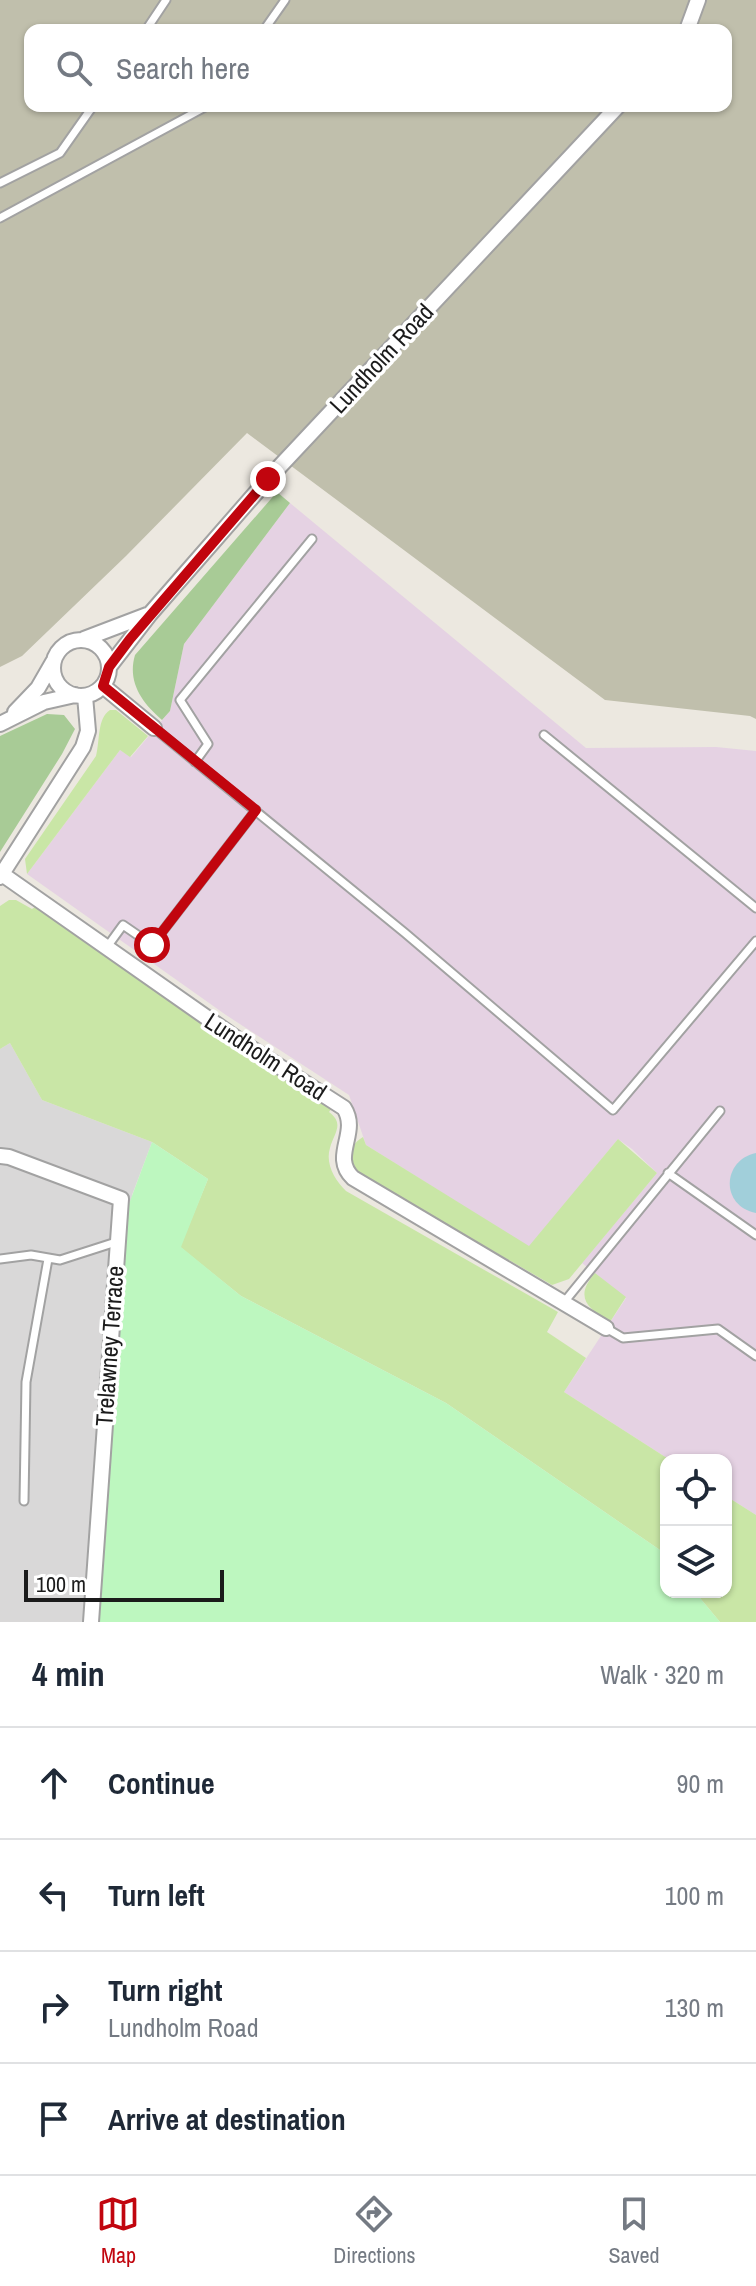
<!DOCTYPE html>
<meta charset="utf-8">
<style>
:root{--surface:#fff;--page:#f2f2f3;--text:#1f2937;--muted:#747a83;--line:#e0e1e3;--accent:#c1050e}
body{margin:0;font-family:"Archivo Narrow",sans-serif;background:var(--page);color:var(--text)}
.controls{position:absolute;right:24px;bottom:24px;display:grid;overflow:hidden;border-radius:16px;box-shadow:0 2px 6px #0004}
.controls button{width:72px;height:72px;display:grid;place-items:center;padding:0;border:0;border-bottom:2px solid var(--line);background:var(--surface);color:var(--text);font:40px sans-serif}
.scale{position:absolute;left:24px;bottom:20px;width:200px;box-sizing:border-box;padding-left:8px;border:4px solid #1b1b1b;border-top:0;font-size:22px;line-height:28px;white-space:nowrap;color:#1b1b1b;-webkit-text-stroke:6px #fff;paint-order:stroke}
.stop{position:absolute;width:24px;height:24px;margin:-18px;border:6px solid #c1050e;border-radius:50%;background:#fff}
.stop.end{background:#c1050e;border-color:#fff;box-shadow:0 2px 8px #0008}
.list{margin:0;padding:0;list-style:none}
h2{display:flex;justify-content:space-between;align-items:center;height:104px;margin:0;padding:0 32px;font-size:34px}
h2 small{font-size:26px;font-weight:400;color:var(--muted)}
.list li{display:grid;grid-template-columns:52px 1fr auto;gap:24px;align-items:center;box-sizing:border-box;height:112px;padding:0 32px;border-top:2px solid var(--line)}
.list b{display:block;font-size:30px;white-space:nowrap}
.list p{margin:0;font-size:26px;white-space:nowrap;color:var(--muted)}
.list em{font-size:26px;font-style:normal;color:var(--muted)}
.icon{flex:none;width:44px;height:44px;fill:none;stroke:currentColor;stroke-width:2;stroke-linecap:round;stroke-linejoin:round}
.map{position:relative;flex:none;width:756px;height:1622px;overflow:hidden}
.search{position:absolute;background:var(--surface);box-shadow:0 2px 6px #0004;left:24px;right:24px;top:24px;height:88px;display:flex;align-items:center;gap:20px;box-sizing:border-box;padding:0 28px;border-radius:16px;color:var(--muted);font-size:30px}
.sheet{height:552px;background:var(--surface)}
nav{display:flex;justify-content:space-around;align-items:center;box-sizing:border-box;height:112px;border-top:2px solid var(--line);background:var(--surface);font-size:22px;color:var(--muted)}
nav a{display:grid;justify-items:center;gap:4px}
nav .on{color:var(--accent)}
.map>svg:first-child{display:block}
.residential{fill:#d9d8d8}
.industrial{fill:#e5d2e3}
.construction{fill:#c0bfac;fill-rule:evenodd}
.grass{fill:#c9e6a6}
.forest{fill:#a8cb96}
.park{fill:#bdf7bf}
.water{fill:#a1cfda}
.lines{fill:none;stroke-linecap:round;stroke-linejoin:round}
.service-casing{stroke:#a2a2a2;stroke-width:11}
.minor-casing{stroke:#a2a2a2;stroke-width:18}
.service{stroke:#fff;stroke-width:7}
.minor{stroke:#fff;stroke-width:14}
.route{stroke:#c1050e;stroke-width:10}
.labels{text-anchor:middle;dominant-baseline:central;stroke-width:7;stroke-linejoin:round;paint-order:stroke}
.street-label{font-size:24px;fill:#1b1b1b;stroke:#fff}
</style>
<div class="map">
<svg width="756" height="1622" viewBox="0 0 756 1622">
<rect width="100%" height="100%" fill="#ece8e0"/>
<path class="residential" d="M 10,1043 L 42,1100 L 152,1142 L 132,1195 L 97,1622 L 0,1622 L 0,1049 Z"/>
<path class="industrial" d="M 290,503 L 586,748 L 716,747 L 756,751 L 756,1515 L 726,1496 L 726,1460 L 670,1460 L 564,1392 L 626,1298 L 582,1263 L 657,1173 L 632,1149 L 618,1139 L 529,1247 L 366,1145 L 349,1095 L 226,1015 L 27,874 L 120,750 L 131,757 L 170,711 L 184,644 Z"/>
<path class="construction" d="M 0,0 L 756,0 L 756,719 L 750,716 L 605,700 L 247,433 L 126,556 L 22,656 L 0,667 ZM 30,30 L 726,30 L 726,106 L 30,106 Z"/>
<path class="grass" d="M 110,710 L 116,710 L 148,736 L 130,757 L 120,750 L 27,874 L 25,859 L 96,756 C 100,741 97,718 110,710 Z
M 9,900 L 16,900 L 32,909 L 35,907 L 332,1108 L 329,1112 C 345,1124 334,1133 330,1148 C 325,1164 335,1180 346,1191 L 558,1312 L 547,1332 L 586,1358 L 564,1392 L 670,1460 L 666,1460 L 666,1557 L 660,1550 L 446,1403 L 241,1296 L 180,1247 L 208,1179 L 152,1142 L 42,1100 L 10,1043 L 0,1049 L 0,906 Z
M 363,1137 L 366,1145 L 529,1246 L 618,1139 L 657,1173 L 569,1279 L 552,1285 L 357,1172 L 351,1166 C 350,1152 351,1144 363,1137 Z
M 595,1273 L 626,1297 L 610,1322 C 587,1308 574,1297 595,1273 Z
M 726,1496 L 756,1515 L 756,1622 L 720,1622 L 695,1592 L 726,1592 Z"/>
<path class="forest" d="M 277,492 L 290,503 L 184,644 L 170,711 L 162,720 C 142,703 127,682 135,655 Z
M 47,714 L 64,715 L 75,729 L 62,754 L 0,852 L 0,736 Z"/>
<path class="park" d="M 152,1142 L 208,1179 L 181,1247 L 241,1296 L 446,1403 L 660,1550 L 666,1557 L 666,1592 L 695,1592 L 720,1622 L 97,1622 L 126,1212 Z"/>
<path class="water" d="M 756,1153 L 756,1213 C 720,1206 722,1160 756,1153 Z"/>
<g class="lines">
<g class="service-casing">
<path id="service" d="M 146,30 L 166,0
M 264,30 L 285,0
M 0,183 L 60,153 L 93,106
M 0,218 L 207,106
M 154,728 L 405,933 L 613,1110 L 756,941
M 544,735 L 756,908
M 195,762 L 208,744 L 180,700 L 312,539
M 107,947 L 123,925 L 152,945 L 256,810
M 668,1173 L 756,1235
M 0,1259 L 31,1255 L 60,1260 L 116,1242
M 565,1301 L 720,1111
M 606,1328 L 623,1338 L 718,1329 L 756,1356
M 24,1501 L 26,1382 L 48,1259"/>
</g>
<g class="minor-casing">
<path id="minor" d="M 687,30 L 698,0
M 84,639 L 147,615
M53 668a28 28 0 1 1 56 0a28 28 0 1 1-56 0Z
M 109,667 L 150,614 L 268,479 L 618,106
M 103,686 L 154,728
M 15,712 L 38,688 L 53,662
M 0,724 L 44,702 L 75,695
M 2,874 L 243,1043 L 344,1108 C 360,1133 330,1156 353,1178 L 606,1328
M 0,877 L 83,747 L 88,731 L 85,696
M 0,1156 L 9,1157 L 121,1199 L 91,1622"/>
</g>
<use href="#service" class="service"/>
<use href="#minor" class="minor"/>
</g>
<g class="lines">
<path class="route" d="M 152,945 L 256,810 L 103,686 L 109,667 L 130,639 L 268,479"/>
</g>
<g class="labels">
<g class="street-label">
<text transform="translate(381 358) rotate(-47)">Lundholm Road</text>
<text transform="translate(266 1056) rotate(33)">Lundholm Road</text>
<text transform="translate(109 1346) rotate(-86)">Trelawney Terrace</text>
</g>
</g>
</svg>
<div class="controls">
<button><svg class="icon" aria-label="locate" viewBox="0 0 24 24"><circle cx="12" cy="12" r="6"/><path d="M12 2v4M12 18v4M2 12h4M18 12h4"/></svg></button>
<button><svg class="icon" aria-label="layers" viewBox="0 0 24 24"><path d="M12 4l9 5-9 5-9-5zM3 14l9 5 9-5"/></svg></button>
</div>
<div class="scale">100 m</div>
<div class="stop" style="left:152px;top:945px"></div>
<div class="stop end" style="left:268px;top:479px"></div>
<div class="search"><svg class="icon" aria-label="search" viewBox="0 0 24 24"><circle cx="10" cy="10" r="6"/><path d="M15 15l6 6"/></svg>Search here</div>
</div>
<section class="sheet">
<h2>4 min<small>Walk · 320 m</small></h2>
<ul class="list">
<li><svg class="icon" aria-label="ahead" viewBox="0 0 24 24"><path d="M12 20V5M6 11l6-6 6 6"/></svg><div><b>Continue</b></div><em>90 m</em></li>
<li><svg class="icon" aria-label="left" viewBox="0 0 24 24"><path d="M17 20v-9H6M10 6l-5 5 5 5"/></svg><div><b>Turn left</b></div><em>100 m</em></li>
<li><svg class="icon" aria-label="right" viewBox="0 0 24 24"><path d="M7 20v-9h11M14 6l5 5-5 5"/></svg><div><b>Turn right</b><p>Lundholm Road</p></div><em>130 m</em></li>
<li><svg class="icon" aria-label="arrive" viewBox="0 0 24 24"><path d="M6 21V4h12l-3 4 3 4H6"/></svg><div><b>Arrive at destination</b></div></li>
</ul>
</section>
<nav>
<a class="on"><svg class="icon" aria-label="map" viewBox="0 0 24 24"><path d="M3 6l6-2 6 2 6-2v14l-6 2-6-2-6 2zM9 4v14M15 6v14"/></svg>Map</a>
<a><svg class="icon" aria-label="directions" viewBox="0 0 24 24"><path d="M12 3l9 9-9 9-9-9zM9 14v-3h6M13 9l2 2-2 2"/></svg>Directions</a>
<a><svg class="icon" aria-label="saved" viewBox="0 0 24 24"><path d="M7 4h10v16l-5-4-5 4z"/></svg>Saved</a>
</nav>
